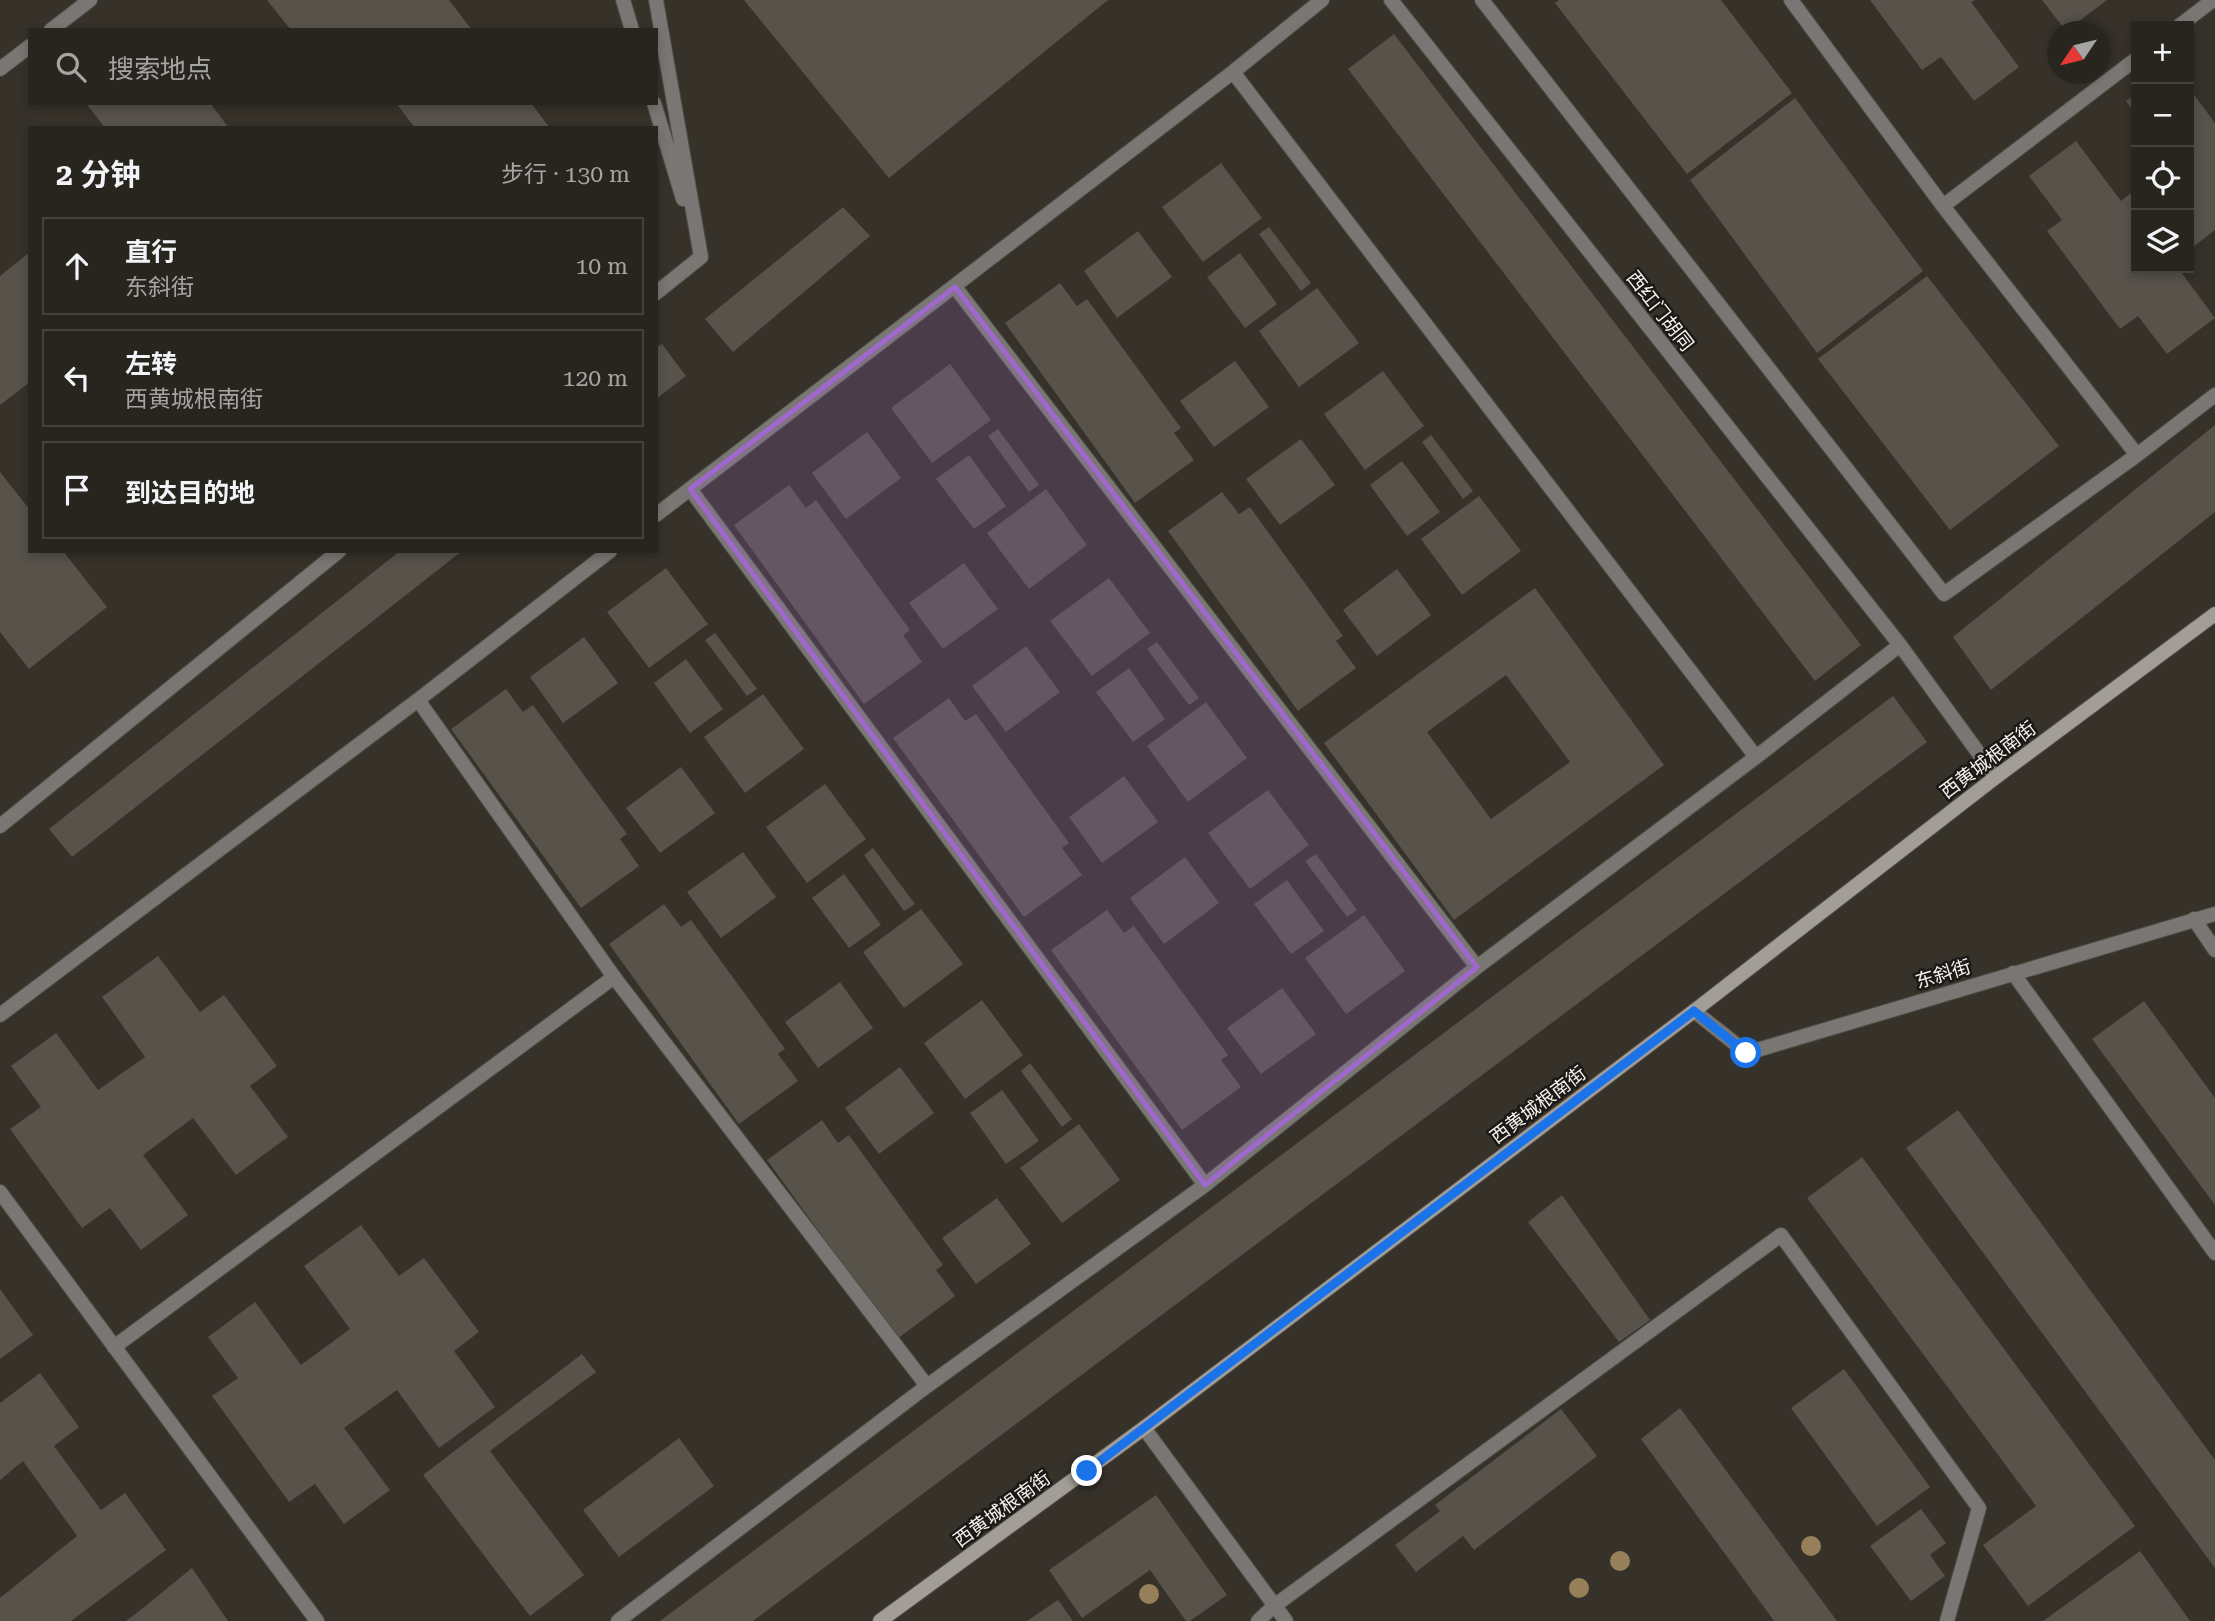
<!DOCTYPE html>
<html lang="zh">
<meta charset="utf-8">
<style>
:root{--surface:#28251f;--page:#302d28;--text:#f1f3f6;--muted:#a5a5a4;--line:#44423d}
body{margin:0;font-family:"Roboto Serif","Noto Sans SC",serif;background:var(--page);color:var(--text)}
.controls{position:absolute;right:21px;top:21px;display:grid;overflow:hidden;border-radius:0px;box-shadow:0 4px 10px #0003}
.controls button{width:63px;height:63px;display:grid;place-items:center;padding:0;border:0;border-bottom:2px solid var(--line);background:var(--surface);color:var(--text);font:35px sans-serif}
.compass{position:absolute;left:2047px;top:21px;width:63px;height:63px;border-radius:50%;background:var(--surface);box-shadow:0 4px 10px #0003;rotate:235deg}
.stop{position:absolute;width:21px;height:21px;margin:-16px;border:5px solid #1a73e8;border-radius:50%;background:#fff}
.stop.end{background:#1a73e8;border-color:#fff;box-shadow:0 2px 7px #0008}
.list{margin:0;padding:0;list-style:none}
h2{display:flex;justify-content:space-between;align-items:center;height:91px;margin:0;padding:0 28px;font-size:30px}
h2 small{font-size:23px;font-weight:400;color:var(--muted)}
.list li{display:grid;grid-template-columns:46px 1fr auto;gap:21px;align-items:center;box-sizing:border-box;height:98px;margin:0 14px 14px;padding:0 14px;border:2px solid var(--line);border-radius:0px}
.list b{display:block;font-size:26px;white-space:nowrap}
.list p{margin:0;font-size:23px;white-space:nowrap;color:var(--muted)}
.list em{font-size:23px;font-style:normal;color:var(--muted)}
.icon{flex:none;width:38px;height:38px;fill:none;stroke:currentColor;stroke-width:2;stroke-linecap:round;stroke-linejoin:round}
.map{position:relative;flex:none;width:2215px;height:1621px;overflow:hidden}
.search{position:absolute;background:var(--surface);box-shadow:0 4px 10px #0003;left:28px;top:28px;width:630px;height:77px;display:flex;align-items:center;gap:18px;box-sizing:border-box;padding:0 24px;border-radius:0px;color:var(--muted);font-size:26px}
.panel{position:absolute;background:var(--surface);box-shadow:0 4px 10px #0003;left:28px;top:126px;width:630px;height:427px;border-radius:0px}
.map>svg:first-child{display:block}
.building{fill:#57524a;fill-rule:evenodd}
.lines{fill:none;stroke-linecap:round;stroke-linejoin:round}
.lane-casing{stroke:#514c45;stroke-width:16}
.street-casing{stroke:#514c45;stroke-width:16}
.secondary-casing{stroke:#514c45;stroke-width:16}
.lane{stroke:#797773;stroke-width:14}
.street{stroke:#797773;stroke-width:14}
.secondary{stroke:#a29e97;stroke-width:14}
.tree{fill:#958059}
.route{stroke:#1a73e8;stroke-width:9}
.marked{fill:#a068cd;fill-opacity:0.2;stroke:#a068cd;stroke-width:5;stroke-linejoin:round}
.labels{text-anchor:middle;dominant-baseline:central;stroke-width:5;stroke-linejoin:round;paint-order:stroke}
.street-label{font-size:19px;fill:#f6f3ee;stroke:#1b1916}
</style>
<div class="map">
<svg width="2215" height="1621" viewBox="0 0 2215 1621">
<rect width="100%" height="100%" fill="#363129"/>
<path class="building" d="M 267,0 L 449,0 L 472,30 L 291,30 Z
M 744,0 L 1108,0 L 889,178 Z
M 1559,0 L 1721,0 L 1792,93 L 1687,174 L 1555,3 Z
M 1870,0 L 1975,0 L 1971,2 L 2019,67 L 1974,101 L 1941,57 L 1922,70 Z
M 2042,0 L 2107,0 L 2066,31 Z
M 1394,34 L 1861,645 L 1815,681 L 1348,69 Z
M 2189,88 L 2215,123 L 2215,230 L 2189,250 Z
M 2136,94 L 2136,115 L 2126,101 Z
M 1795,98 L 1923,271 L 1817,353 L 1690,180 Z
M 86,103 L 210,103 L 229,128 L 105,128 Z
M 396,103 L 531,103 L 550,128 L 415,128 Z
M 2076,141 L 2121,201 L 2136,189 L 2136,268 L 2178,268 L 2215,318 L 2167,354 L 2138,316 L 2120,329 L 2047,231 L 2062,220 L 2029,176 Z
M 1221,163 L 1262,218 L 1203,262 L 1162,207 Z
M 843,207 L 870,236 L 733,352 L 705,319 Z
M 1269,227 L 1311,283 L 1301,291 L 1259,234 Z
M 1138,231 L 1172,277 L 1117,318 L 1084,271 Z
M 30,252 L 30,382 L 0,405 L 0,276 Z
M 1240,253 L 1277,304 L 1245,328 L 1207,277 Z
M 1927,276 L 2059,446 L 1950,530 L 1818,359 Z
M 1060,283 L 1077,306 L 1087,299 L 1181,428 L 1174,433 L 1194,460 L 1135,503 L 1005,323 Z
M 1317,288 L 1359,343 L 1299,387 L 1259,331 Z
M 662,344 L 686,376 L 656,399 L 656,348 Z
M 1235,361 L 1269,407 L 1214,447 L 1180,401 Z
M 950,364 L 991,420 L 932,463 L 891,408 Z
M 1383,371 L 1424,426 L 1365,470 L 1324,414 Z
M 2215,425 L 2215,512 L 1991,690 L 1953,637 Z
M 998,429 L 1039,485 L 1029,492 L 988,436 Z
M 867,432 L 901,478 L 846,519 L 812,473 Z
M 1431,435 L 1473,491 L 1463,499 L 1422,442 Z
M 1301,439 L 1335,485 L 1280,525 L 1246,479 Z
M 969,455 L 1006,506 L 974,529 L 936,479 Z
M 1402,461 L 1440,512 L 1407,536 L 1370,485 Z
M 0,472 L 30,510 L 30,551 L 63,551 L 107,607 L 29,669 L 0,632 Z
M 789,485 L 806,508 L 816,500 L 910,630 L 903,635 L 922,662 L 864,704 L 734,525 Z
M 1046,489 L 1087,545 L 1029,589 L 987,533 Z
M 1222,492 L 1239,514 L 1250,507 L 1343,636 L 1336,641 L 1356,668 L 1298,711 L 1168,531 Z
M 1479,496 L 1521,551 L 1462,595 L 1421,539 Z
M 400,551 L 462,551 L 72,857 L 49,829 Z
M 964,563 L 998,609 L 943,649 L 909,603 Z
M 666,568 L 708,624 L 649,668 L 607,612 Z
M 1397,569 L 1431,615 L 1377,656 L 1343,610 Z
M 1109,578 L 1150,633 L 1092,676 L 1050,621 Z
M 1535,588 L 1664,765 L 1454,920 L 1324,743 ZM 1506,675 L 1570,762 L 1491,819 L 1427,732 Z
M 715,633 L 757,689 L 747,696 L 705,640 Z
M 584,637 L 618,683 L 563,723 L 530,677 Z
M 1157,642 L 1199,698 L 1189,705 L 1147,649 Z
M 1026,646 L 1060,692 L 1006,732 L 972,686 Z
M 686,659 L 723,709 L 690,733 L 654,683 Z
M 1129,668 L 1165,719 L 1133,742 L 1096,692 Z
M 506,689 L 523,712 L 533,705 L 627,834 L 620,839 L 639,866 L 581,908 L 451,729 Z
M 763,694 L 804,749 L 745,793 L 704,737 Z
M 1893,696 L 1927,742 L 753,1621 L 660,1621 Z
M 949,698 L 965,721 L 976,714 L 1069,843 L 1062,848 L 1082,875 L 1024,917 L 893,738 Z
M 1206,702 L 1247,758 L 1188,802 L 1147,746 Z
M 681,767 L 715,813 L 660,853 L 626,808 Z
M 1124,776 L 1158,822 L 1102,863 L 1069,817 Z
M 825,784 L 866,839 L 807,883 L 766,827 Z
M 1268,790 L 1309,845 L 1250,889 L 1208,833 Z
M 873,848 L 915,904 L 904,911 L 864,855 Z
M 743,852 L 776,897 L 721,938 L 687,892 Z
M 1316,854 L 1357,910 L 1347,917 L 1305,861 Z
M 1185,857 L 1219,903 L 1164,944 L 1130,898 Z
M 844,874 L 881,925 L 849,948 L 812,898 Z
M 1287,880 L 1324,931 L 1291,954 L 1254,904 Z
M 664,904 L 681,927 L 691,920 L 785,1049 L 778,1054 L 798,1081 L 739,1124 L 609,944 Z
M 921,909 L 963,964 L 904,1008 L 863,952 Z
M 1107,910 L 1124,933 L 1134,926 L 1228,1055 L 1221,1060 L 1241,1087 L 1182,1130 L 1051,950 Z
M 1364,915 L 1405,971 L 1346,1014 L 1305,958 Z
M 158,956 L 200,1012 L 224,995 L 277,1066 L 250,1086 L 288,1137 L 236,1175 L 193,1118 L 143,1155 L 188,1215 L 141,1250 L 110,1208 L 82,1228 L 10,1129 L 41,1107 L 11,1066 L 56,1033 L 98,1090 L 145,1057 L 102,997 Z
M 840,982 L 873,1028 L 818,1068 L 785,1022 Z
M 1282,988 L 1316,1034 L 1261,1074 L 1227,1028 Z
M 982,1000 L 1023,1055 L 965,1099 L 924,1043 Z
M 2144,1001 L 2215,1098 L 2215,1205 L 2092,1039 Z
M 1030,1063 L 1072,1119 L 1062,1127 L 1021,1071 Z
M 900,1067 L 934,1113 L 879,1154 L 845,1108 Z
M 1002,1090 L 1039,1141 L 1006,1164 L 970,1113 Z
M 1958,1110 L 2215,1460 L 2215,1568 L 1906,1148 Z
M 822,1120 L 838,1143 L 849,1135 L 943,1265 L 936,1270 L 955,1296 L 897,1339 L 767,1160 Z
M 1079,1124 L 1120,1180 L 1062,1223 L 1020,1168 Z
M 1862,1157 L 2135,1526 L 2028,1606 L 1983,1545 L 2036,1506 L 1807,1198 Z
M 1562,1195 L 1650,1320 L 1619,1342 L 1528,1222 Z
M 997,1198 L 1031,1244 L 976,1284 L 942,1238 Z
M 361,1225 L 399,1276 L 424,1258 L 479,1332 L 454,1351 L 495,1407 L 439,1448 L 397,1390 L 344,1428 L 390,1490 L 344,1524 L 315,1484 L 289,1502 L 212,1396 L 238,1378 L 208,1337 L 255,1302 L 301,1365 L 350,1329 L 304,1266 Z
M 0,1289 L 33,1335 L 0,1359 Z
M 582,1354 L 596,1372 L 490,1451 L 584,1575 L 530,1616 L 423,1475 Z
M 1844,1369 L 1930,1487 L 1877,1526 L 1791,1408 Z
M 40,1373 L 79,1427 L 54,1446 L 101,1510 L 125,1493 L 166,1550 L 71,1621 L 0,1621 L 0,1598 L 77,1536 L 23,1461 L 0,1480 L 0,1403 Z
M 1680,1408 L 1837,1621 L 1774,1621 L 1641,1439 Z
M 1561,1409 L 1597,1456 L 1474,1550 L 1463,1536 L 1416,1572 L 1395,1545 L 1440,1511 L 1435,1505 Z
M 679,1438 L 714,1486 L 619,1557 L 583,1510 Z
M 1156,1495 L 1227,1595 L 1190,1621 L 1186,1621 L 1150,1570 L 1082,1618 L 1049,1570 Z
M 1921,1509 L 1946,1543 L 1930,1555 L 1945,1576 L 1911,1601 L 1870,1546 Z
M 2140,1551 L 2190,1621 L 2043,1621 Z
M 192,1568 L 228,1621 L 126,1621 L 138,1612 Z
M 1058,1600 L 1073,1621 L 1027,1621 Z"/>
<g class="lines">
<g class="lane-casing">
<path id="lane" d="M 623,0 L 632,30
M 656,0 L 701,257 L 656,293
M 51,30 L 90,0
M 0,69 L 30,46
M 654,103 L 683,199
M 0,826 L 339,551
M 2194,919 L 2215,950
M 2013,973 L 2215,1253
M 114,1347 L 614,977
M 1144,1428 L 1286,1621
M 1258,1621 L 1274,1606 L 1781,1235 L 1979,1508 L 1947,1621"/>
</g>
<g class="street-casing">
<path id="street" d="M 1391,0 L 1900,645 L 1996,777
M 1482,0 L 1944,594 L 2137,455 L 2215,395
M 1791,0 L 1943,206 L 2137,455
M 2179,26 L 2213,0
M 1233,72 L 1756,757
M 1943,206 L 2136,59
M 955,287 L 1477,967
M 690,489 L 1205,1185
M 656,515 L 1233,72 L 1322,0
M 418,700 L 614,977 L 927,1386
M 1694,1011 L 1747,1053 L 2215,914
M 0,1015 L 418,700 L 610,551
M 0,1192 L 317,1621
M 618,1621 L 927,1386 L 1205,1185 L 1477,967 L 1756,757 L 1900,645"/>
</g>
<g class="secondary-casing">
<path id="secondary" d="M 880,1621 L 1144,1428 L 1694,1011 L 1996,777 L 2215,614"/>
</g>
<use href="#lane" class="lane"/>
<use href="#street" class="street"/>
<use href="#secondary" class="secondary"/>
</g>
<g class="tree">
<circle cx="1811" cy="1546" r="10"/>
<circle cx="1620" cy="1561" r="10"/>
<circle cx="1579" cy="1588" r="10"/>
<circle cx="1149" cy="1594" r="10"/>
</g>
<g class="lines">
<path class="route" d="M 1087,1471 L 1694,1011 L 1746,1053"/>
</g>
<path class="marked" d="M 955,287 L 1477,967 L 1205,1185 L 690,489 Z"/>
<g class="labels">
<g class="street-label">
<text transform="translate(1660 311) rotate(52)">西红门胡同</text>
<text transform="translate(1988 760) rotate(-37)">西黄城根南街</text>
<text transform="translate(1943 974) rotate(-17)">东斜街</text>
<text transform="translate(1538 1105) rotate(-37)">西黄城根南街</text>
<text transform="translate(1002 1509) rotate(-36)">西黄城根南街</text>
</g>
</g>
</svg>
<div class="controls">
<button>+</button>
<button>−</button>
<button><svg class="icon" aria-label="locate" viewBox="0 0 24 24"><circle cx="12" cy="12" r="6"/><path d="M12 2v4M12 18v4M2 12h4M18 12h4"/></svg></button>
<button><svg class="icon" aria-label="layers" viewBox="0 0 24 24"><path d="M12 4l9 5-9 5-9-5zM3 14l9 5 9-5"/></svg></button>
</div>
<svg class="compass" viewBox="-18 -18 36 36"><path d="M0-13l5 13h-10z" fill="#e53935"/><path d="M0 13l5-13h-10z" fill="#a5a5a4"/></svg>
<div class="stop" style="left:1746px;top:1053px"></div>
<div class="stop end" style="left:1087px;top:1471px"></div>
<div class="search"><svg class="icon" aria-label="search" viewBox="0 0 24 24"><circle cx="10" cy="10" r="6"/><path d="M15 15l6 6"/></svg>搜索地点</div>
<section class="panel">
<h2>2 分钟<small>步行 · 130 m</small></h2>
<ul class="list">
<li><svg class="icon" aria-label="ahead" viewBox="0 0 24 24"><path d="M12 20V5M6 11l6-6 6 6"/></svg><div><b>直行</b><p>东斜街</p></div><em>10 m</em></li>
<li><svg class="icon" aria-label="left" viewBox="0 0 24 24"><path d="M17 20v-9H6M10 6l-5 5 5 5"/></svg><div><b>左转</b><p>西黄城根南街</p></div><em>120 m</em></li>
<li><svg class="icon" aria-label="arrive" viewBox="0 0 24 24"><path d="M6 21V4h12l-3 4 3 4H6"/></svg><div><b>到达目的地</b></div></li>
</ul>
</section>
</div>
